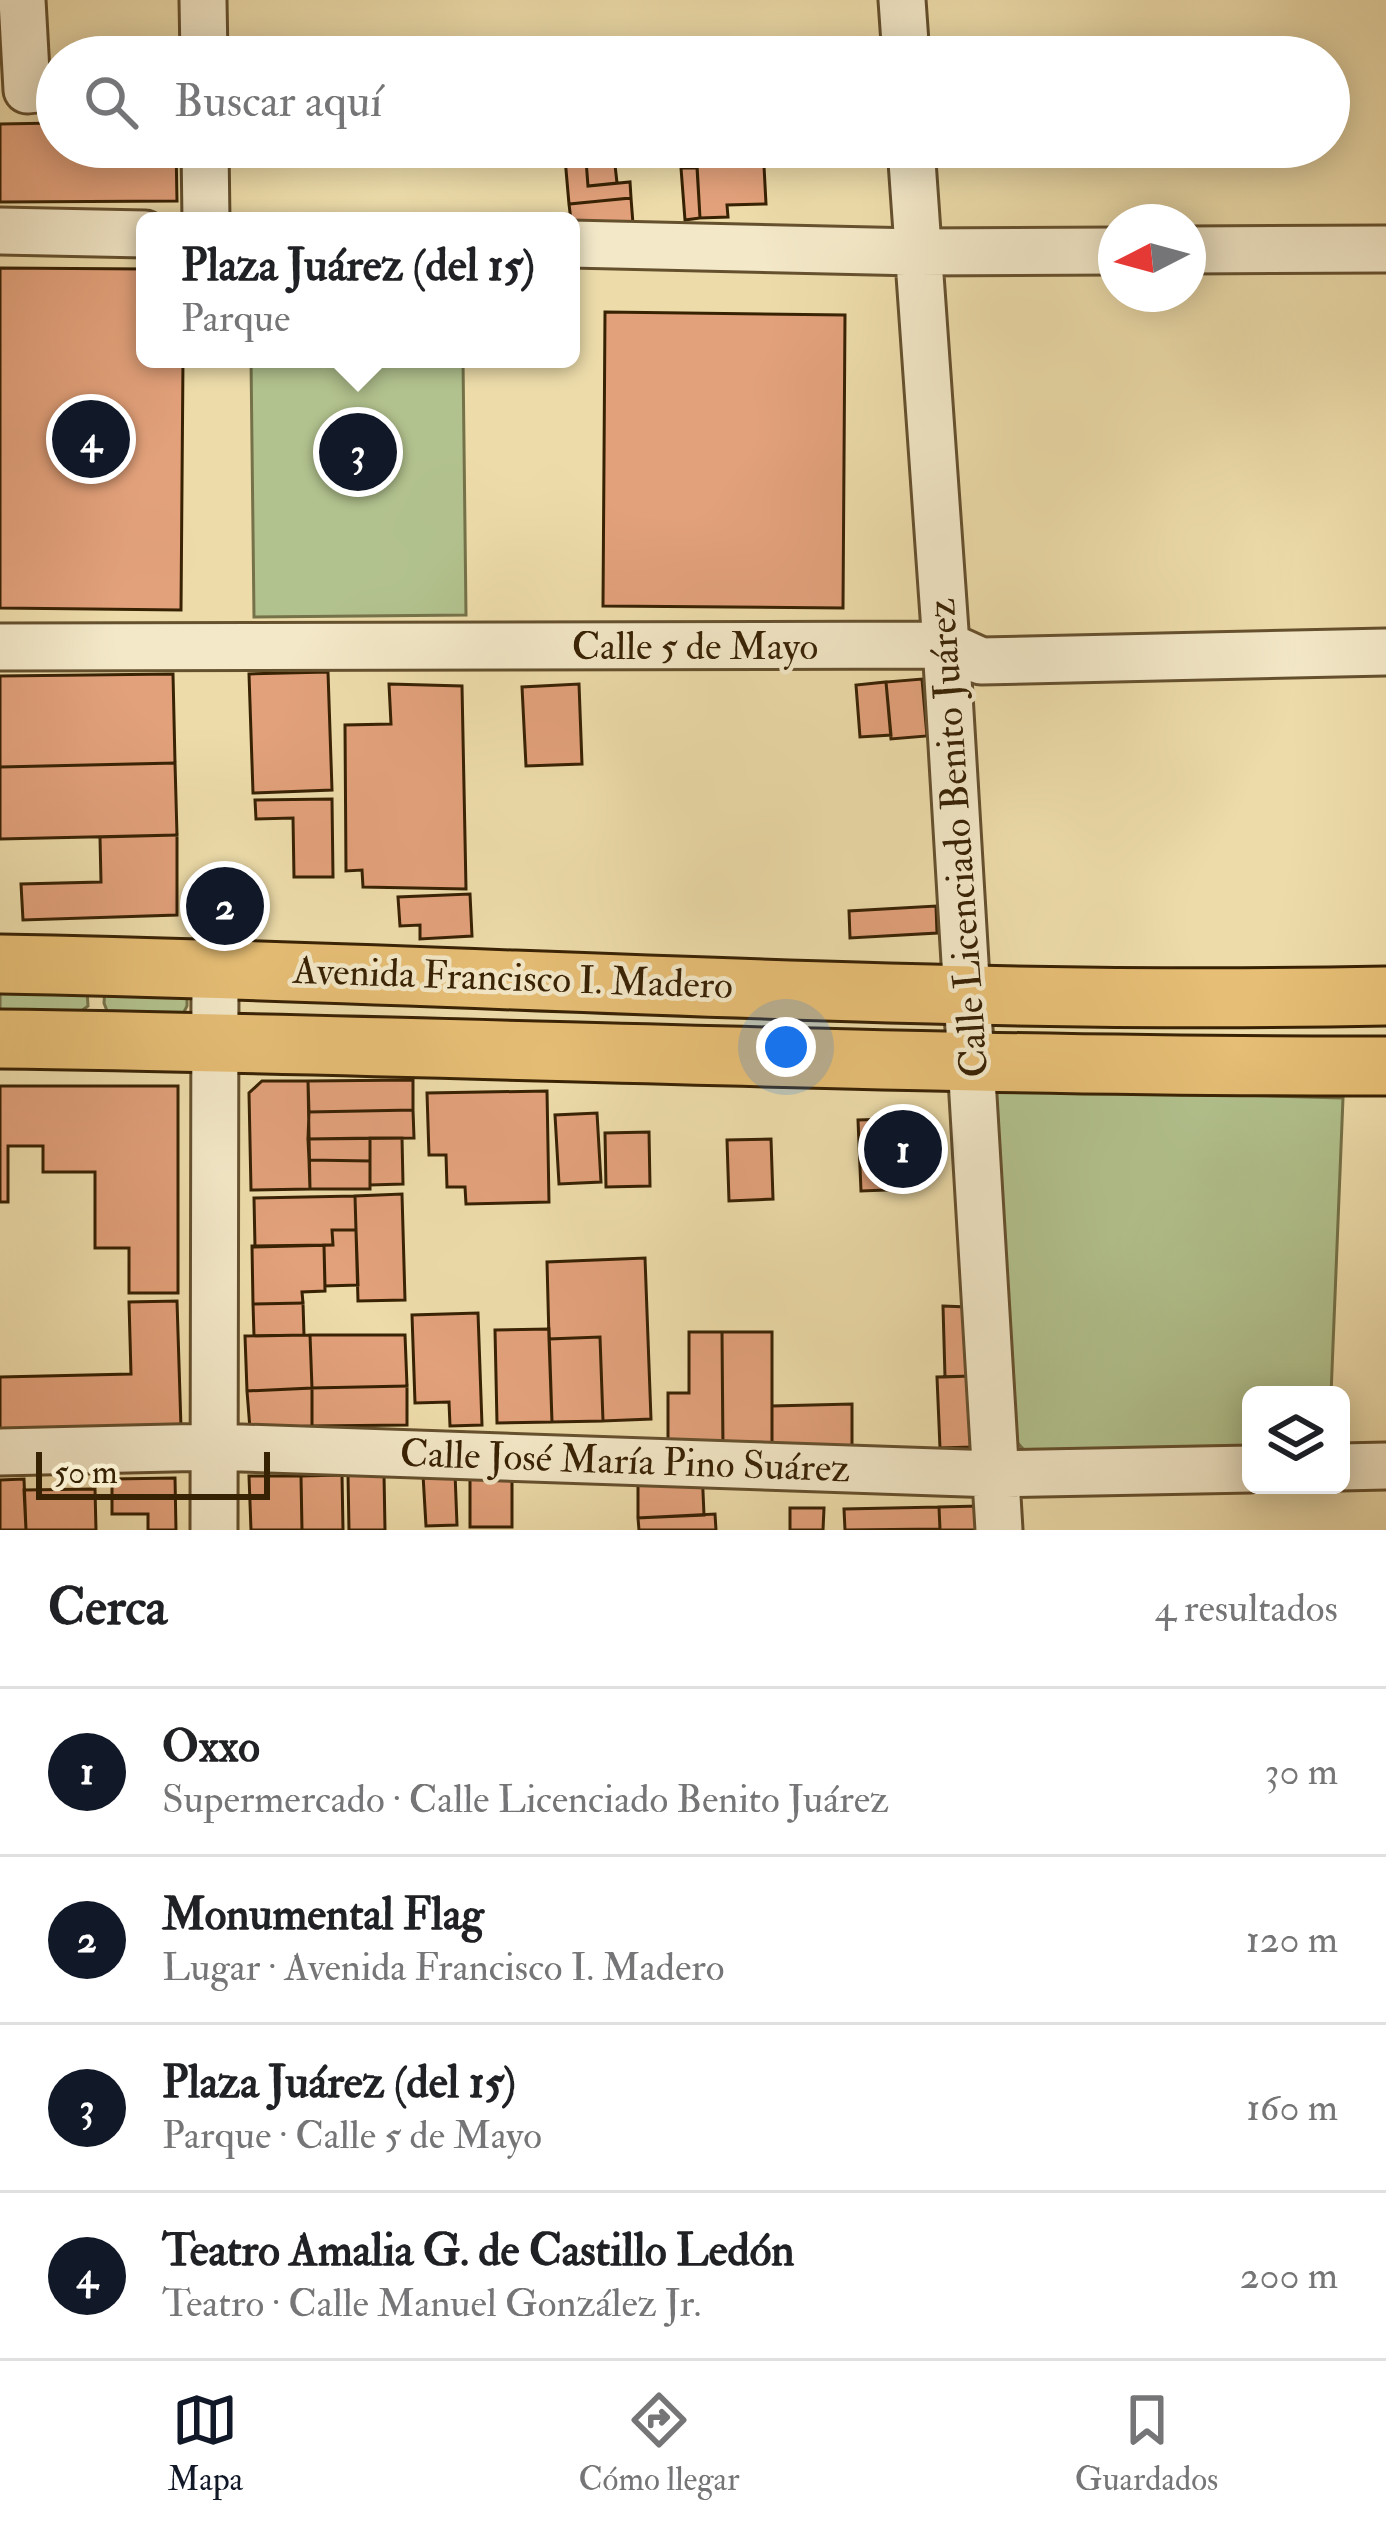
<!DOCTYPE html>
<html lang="es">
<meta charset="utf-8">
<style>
:root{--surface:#fff;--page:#f2f2f2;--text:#202124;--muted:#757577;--line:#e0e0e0;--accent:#111827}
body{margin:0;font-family:"IM FELL Double Pica",serif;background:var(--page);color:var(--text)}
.controls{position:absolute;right:36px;bottom:36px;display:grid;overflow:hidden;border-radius:18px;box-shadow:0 6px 30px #0003}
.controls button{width:108px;height:108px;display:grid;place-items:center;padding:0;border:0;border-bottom:3px solid var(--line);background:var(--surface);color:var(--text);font:60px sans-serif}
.compass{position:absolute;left:1098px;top:204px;width:108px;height:108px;border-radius:50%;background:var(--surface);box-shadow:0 6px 30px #0003;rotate:264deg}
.scale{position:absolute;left:36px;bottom:30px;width:234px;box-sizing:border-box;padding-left:12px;border:6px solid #382204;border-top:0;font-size:33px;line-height:42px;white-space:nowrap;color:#382204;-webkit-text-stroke:9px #f3e8c8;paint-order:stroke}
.you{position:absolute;left:786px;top:1047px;width:42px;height:42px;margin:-30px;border:9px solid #fff;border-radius:50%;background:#1a73e8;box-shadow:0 0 0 18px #1a73e833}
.badge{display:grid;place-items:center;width:78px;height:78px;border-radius:50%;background:var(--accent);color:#fff;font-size:39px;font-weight:700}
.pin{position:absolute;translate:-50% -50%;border:6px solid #fff;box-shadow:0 3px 12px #0006}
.popup{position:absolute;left:136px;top:212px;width:444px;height:156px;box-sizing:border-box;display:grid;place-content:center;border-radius:18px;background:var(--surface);filter:drop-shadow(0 3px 9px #0005);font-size:39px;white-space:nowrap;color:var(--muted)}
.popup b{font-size:45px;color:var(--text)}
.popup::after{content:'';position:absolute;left:50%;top:100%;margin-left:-24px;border:24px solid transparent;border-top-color:var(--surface)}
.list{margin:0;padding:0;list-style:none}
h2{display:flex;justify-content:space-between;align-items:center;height:156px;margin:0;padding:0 48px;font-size:51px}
h2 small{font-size:39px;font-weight:400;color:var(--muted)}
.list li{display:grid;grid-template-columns:78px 1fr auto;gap:36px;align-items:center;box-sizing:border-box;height:168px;padding:0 48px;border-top:3px solid var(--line)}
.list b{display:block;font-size:45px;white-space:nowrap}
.list p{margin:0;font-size:39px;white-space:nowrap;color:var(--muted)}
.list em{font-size:39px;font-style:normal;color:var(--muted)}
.icon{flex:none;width:66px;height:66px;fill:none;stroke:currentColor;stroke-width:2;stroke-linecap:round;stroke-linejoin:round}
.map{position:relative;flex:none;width:1386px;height:1530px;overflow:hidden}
.search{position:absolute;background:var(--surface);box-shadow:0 6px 30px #0003;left:36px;right:36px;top:36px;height:132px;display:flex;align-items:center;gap:30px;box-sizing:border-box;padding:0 42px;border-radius:66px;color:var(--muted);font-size:45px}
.sheet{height:828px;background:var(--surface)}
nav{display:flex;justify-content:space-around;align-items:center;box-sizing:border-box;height:168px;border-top:3px solid var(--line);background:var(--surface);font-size:33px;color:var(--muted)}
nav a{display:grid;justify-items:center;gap:6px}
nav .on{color:var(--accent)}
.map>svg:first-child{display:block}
.green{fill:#b2c28e;stroke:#757249;stroke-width:3}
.building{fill:#e2a17b;stroke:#382204;stroke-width:3}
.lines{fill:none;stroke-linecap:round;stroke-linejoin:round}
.minor-casing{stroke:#65502e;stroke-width:51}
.major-casing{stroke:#382204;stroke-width:63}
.minor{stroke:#f3e8c8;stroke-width:45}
.major{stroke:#e6be75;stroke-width:57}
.labels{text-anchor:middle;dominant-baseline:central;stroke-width:9;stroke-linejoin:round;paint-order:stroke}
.street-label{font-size:39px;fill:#382204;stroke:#f3e8c8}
</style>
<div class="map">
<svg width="1386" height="1530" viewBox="0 0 1386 1530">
<rect width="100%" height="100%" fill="#eddcaa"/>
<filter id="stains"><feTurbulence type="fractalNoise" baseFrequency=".00167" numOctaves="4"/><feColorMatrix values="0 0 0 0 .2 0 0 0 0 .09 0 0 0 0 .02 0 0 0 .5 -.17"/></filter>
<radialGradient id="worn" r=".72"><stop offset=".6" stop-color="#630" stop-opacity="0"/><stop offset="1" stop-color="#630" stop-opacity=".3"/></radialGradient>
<path class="green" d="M 251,359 L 463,359 L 466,615 L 254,617 Z
M 0,979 L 87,989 L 88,1006 L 76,1015 L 0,1017 Z
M 105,988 L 187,992 L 187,1006 L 183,1014 L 109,1016 L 104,1003 Z
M 995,1088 L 1343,1098 L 1331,1395 L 1251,1395 L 1251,1448 L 1025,1451 L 1012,1437 Z"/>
<path class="building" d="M 57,123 L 57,147 L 176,147 L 177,201 L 0,202 L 0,124 Z
M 564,147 L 585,147 L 588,186 L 630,182 L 631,198 L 569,204 Z
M 585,147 L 613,147 L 617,183 L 588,186 Z
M 696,147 L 763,147 L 766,204 L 727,205 L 728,217 L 700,218 Z
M 681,168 L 697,168 L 700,218 L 685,220 Z
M 631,198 L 633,224 L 572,229 L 569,204 Z
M 0,268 L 145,269 L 145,359 L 183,359 L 181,610 L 0,608 Z
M 605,312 L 845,315 L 843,608 L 603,606 Z
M 328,672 L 332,790 L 253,793 L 249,674 Z
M 173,674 L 175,763 L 0,767 L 0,676 Z
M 922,679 L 927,736 L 891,739 L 886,682 Z
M 886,682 L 891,735 L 860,737 L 856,685 Z
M 389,684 L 462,686 L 466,889 L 363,887 L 362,870 L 346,871 L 345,725 L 391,724 Z
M 579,684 L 582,764 L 526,766 L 522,687 Z
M 175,763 L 177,835 L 0,839 L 0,767 Z
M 332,799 L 333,877 L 294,877 L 293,818 L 256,819 L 255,800 Z
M 177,835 L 177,915 L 23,920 L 21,884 L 101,882 L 100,837 Z
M 470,894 L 472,936 L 420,939 L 420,925 L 400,926 L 398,897 Z
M 936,906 L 937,933 L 850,938 L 849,911 Z
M 413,1080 L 413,1110 L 309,1112 L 308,1081 Z
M 262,1081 L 308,1081 L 310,1189 L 251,1190 L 249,1093 Z
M 0,1086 L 178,1086 L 178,1293 L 129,1293 L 129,1248 L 95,1248 L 95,1172 L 43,1172 L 43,1146 L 8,1146 L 8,1202 L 0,1202 Z
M 547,1091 L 549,1202 L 466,1204 L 465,1187 L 447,1187 L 446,1155 L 429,1155 L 427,1093 Z
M 413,1110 L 414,1138 L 308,1139 L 309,1112 Z
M 597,1113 L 601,1182 L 559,1184 L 555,1115 Z
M 892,1119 L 912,1139 L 913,1189 L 861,1191 L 858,1120 Z
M 649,1132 L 650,1186 L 606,1187 L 605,1133 Z
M 370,1138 L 402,1138 L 403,1184 L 370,1185 Z
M 370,1138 L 370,1161 L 309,1160 L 308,1139 Z
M 771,1139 L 773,1199 L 729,1201 L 727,1140 Z
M 309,1160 L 370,1161 L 370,1189 L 310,1189 Z
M 402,1194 L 405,1300 L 358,1301 L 355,1196 Z
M 355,1196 L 356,1230 L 332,1230 L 333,1245 L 255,1247 L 254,1198 Z
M 332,1230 L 356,1230 L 358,1285 L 325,1286 L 324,1245 L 333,1245 Z
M 324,1245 L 325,1291 L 302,1292 L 303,1303 L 253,1304 L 252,1246 Z
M 645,1258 L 651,1419 L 603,1421 L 600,1337 L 549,1339 L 547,1262 Z
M 177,1301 L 181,1428 L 0,1433 L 0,1377 L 131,1374 L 129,1302 Z
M 303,1303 L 304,1335 L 254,1336 L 253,1304 Z
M 943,1306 L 967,1307 L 970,1376 L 945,1377 Z
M 478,1313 L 482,1425 L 450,1426 L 449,1402 L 415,1403 L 412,1315 Z
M 549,1329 L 552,1422 L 497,1423 L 495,1330 Z
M 689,1332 L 722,1332 L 723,1446 L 668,1447 L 668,1393 L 689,1393 Z
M 722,1332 L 772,1332 L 772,1453 L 723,1454 Z
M 310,1335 L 312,1388 L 247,1391 L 245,1336 Z
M 310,1335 L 405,1335 L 407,1386 L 312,1388 Z
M 600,1337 L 603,1421 L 552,1422 L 549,1339 Z
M 970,1376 L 972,1447 L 940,1448 L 937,1377 Z
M 407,1386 L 407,1425 L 312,1426 L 312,1388 Z
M 312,1388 L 312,1426 L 250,1429 L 247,1391 Z
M 852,1404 L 852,1452 L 772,1453 L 772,1406 Z
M 638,1468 L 702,1469 L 704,1515 L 638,1518 Z
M 455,1473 L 457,1525 L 426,1526 L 423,1475 Z
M 384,1474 L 385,1530 L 349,1530 L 348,1475 Z
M 470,1474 L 512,1474 L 512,1527 L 470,1527 Z
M 342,1475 L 343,1530 L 302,1530 L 301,1476 Z
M 249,1476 L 301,1476 L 302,1530 L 251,1530 Z
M 175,1478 L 176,1530 L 148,1530 L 148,1514 L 112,1514 L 112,1479 Z
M 24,1479 L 26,1530 L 0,1530 L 0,1480 Z
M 95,1489 L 96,1530 L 26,1530 L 24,1490 Z
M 979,1506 L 980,1530 L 940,1530 L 939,1507 Z
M 939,1507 L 940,1529 L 845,1530 L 844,1509 Z
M 790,1508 L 824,1508 L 823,1530 L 790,1530 Z
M 715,1514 L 716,1530 L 639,1530 L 638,1518 Z"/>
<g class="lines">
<g class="minor-casing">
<path id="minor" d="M 22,0 L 27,90 L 57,87
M 203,0 L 204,57
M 902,0 L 906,57
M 205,147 L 206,221
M 911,147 L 946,645 L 999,1530
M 0,231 L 145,234
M 571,244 L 917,252 L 1116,251
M 1188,250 L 1386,249
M 0,647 L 946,645 L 981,661 L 1386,652
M 0,1452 L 214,1447 L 995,1474 L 1251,1469
M 1341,1467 L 1386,1466
M 214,1530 L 215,967"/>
</g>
<g class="major-casing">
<path id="major" d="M 0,964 C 462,972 924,1006 1386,996
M 0,1039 C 462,1045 924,1067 1386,1066"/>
</g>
<use href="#minor" class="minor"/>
<use href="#major" class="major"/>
</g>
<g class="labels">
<g class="street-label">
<text x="695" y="646">Calle 5 de Mayo</text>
<text transform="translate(958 838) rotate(-94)">Calle Licenciado Benito Juárez</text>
<text transform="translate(513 978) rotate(2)">Avenida Francisco I. Madero</text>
<text transform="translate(625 1461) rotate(2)">Calle José María Pino Suárez</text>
</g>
</g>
<rect width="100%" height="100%" filter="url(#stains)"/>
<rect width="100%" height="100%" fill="url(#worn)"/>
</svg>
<div class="controls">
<button><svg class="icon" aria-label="layers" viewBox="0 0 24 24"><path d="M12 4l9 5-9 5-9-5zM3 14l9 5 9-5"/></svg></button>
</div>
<svg class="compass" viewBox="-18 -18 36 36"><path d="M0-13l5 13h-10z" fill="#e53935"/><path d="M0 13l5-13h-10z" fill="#757577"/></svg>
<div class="scale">50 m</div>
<div class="you"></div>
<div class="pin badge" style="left:903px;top:1149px">1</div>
<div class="pin badge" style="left:225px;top:906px">2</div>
<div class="pin badge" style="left:358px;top:452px">3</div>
<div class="popup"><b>Plaza Juárez (del 15)</b>Parque</div>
<div class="pin badge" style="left:91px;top:439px">4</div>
<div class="search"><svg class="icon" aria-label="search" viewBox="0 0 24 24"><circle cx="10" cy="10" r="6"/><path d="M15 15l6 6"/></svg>Buscar aquí</div>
</div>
<section class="sheet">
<h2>Cerca<small>4 resultados</small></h2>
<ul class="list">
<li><span class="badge">1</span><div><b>Oxxo</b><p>Supermercado · Calle Licenciado Benito Juárez</p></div><em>30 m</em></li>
<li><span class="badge">2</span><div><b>Monumental Flag</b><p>Lugar · Avenida Francisco I. Madero</p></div><em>120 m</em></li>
<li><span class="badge">3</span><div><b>Plaza Juárez (del 15)</b><p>Parque · Calle 5 de Mayo</p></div><em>160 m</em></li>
<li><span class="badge">4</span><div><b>Teatro Amalia G. de Castillo Ledón</b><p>Teatro · Calle Manuel González Jr.</p></div><em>200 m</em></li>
</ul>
</section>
<nav>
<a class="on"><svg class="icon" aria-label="map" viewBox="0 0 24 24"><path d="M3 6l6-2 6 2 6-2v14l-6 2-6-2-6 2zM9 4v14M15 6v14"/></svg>Mapa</a>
<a><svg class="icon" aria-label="directions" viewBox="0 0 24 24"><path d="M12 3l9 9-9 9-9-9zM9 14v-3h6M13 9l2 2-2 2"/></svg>Cómo llegar</a>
<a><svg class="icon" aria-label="saved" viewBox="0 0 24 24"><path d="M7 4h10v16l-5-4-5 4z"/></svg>Guardados</a>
</nav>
